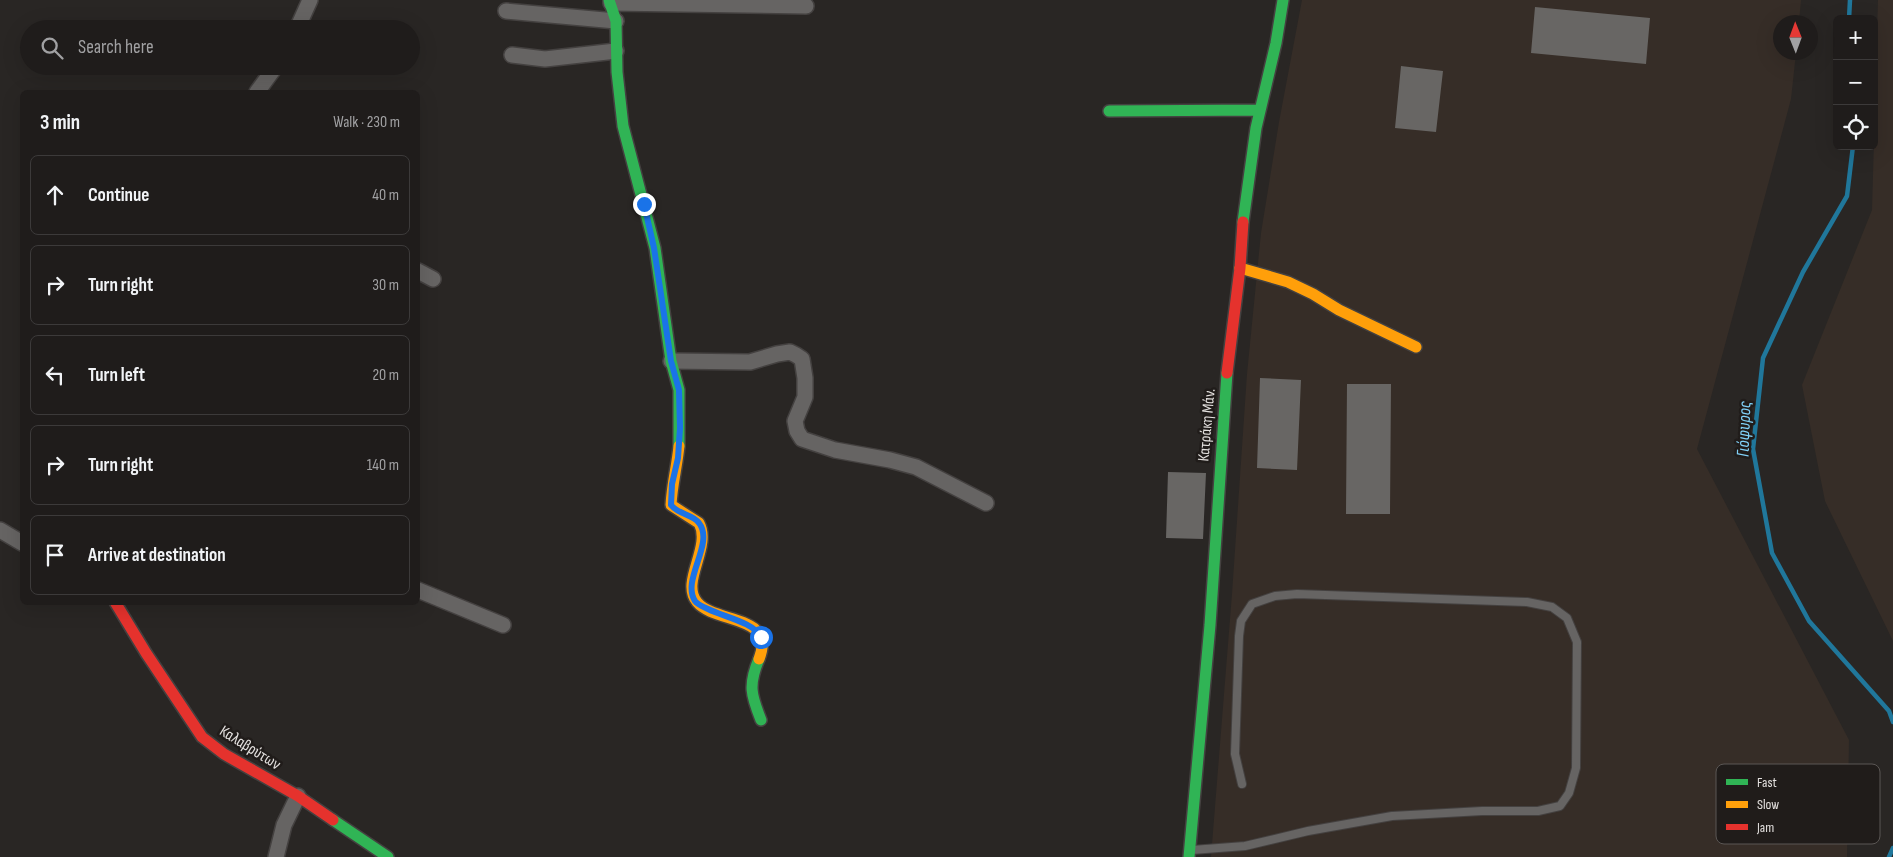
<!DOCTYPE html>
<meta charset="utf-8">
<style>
:root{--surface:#1f1c1b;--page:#2c2928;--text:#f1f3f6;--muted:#a1a1a3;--line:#3c3a3a}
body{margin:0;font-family:"Sofia Sans Condensed",sans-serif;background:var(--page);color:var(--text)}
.controls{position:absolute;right:15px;top:15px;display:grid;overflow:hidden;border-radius:8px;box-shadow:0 5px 20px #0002}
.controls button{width:45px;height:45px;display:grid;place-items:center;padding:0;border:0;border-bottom:1px solid var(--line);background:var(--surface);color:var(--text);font:25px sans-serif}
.compass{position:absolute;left:1773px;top:15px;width:45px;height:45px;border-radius:50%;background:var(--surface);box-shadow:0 5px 20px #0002;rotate:359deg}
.stop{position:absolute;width:15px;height:15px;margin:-11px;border:4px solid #1a73e8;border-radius:50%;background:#fff}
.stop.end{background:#1a73e8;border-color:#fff;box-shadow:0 1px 5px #0008}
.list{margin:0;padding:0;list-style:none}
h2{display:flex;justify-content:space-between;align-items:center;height:65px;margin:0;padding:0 20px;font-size:21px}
h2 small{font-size:16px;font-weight:400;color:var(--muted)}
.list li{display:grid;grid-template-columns:32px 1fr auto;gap:15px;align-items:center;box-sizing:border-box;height:80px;margin:0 10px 10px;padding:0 10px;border:1px solid var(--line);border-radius:8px}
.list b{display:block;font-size:19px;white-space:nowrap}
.list em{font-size:16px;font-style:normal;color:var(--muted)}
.icon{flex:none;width:28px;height:28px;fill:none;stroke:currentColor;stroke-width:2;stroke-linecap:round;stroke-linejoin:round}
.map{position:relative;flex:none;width:1893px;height:857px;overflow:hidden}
.search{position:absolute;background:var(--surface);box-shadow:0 5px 20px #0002;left:20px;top:20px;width:400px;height:55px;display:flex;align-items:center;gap:12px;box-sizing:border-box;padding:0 18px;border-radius:28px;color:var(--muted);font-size:19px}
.panel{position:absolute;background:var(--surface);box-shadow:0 5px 20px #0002;left:20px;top:90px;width:400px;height:515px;border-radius:8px}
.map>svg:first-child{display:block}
.built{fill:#362d27}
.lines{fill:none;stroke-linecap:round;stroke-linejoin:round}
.stream{stroke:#20779b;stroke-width:4.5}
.building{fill:#686664}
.lane-casing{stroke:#444140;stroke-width:10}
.street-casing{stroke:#444140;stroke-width:18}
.fast-casing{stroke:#444140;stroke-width:14}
.slow-casing{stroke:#444140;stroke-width:14}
.jam-casing{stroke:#444140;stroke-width:14}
.lane{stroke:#666463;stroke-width:8}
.street{stroke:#666463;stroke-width:15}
.fast{stroke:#30b455;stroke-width:11}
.slow{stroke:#ff9f0a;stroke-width:11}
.jam{stroke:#e5322d;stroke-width:11}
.route{stroke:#1a73e8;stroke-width:6}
.labels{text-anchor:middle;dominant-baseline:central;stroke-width:5;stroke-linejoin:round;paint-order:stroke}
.street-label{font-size:16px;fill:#e4e1df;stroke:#201c1a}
.water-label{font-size:18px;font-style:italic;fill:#81d1f8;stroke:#201c1a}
.key{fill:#201c1a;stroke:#5b5755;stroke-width:1}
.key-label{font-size:14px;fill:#e4e1df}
</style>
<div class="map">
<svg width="1893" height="857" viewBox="0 0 1893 857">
<rect width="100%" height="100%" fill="#292624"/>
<path class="built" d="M 1302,0 L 1801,0 L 1799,22 L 1780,22 L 1780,52 L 1796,53 L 1791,99 L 1697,449 L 1849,740 L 1847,857 L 1211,857 L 1232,594 L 1247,374 L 1261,233 L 1279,122 Z
M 1878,0 L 1893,0 L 1893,641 L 1825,501 L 1802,385 L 1872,210 Z"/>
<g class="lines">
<path class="stream" d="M 1849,19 L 1850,0
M 1853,146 L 1847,196 L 1803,272 L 1763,358 L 1753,449 L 1772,553 L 1809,621 L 1889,711 L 1893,722
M 1889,857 L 1893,848"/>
</g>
<path class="building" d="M 1535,7 L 1650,18 L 1646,64 L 1531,53 Z
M 1401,66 L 1443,71 L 1436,132 L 1395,128 Z
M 1260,378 L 1301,380 L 1297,470 L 1257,468 Z
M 1347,384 L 1391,384 L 1390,514 L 1346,514 Z
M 1168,472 L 1206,473 L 1203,539 L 1166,538 Z"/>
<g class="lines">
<g class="lane-casing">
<path id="lane" d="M 1192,850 L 1245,846 L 1308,831 L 1392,816 L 1482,811 L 1538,811 L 1560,806 L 1569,793 L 1576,768 L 1577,642 L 1567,618 L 1552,607 L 1527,602 L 1297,594 L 1275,596 L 1252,604 L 1241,621 L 1239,636 L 1235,754 L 1242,784"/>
</g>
<g class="street-casing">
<path id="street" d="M 611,3 L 806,6
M 506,11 L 616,21
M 297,29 L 310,0
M 512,55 L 545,59 L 616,51
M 257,92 L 276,66
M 418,271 L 433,279
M 671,361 L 750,362 L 777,354 L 790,352 L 796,355 L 802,359 L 805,378 L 805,397 L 795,421 L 797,431 L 802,439 L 835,450 L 890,460 L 916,467 L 986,503
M 0,530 L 22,543
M 418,590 L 503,625
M 276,857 L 284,825 L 298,796"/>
</g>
<g class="fast-casing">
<path id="fast" d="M 609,0 L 616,21 L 617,72 L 623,126 L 655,248 L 671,361 L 679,390 L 679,446
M 1109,111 L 1260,110
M 1243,222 L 1256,128 L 1276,43 L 1283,0
M 759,659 C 748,685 751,695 761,720
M 333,820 L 388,857
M 1189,857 L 1210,625 L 1227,373"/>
</g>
<g class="slow-casing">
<path id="slow" d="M 1240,268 L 1288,282 L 1313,294 L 1339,310 L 1416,347
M 679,446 C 677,466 672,485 671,505 L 699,523 C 712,547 680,582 697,602 C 715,624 777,614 759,659"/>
</g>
<g class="jam-casing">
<path id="jam" d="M 1227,373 L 1240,268 L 1243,222
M 115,602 L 146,653 L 202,737 L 224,754 L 298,796 L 333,820"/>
</g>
<use href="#lane" class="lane"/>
<use href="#street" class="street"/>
<use href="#fast" class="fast"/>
<use href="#slow" class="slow"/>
<use href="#jam" class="jam"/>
</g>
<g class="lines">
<path class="route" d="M 644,204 L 654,248 L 671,361 L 679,390 L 680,428 L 678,458 L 672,484 L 671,505 C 679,515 693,514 699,523 C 715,543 681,580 695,601 C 698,605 704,607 708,609 C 724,617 753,622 761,637"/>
</g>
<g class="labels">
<g class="street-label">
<text transform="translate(1207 425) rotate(-85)">Κατράκη Μάν.</text>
<text transform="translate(250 748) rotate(32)">Καλαβρύτων</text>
</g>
<g class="water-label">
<text transform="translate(1744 429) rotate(-88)">Γιόφυρος</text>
</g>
</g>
<rect x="1716" y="764" width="164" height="80" rx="8" class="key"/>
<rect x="1726" y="779" width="22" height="6" fill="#30b455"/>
<rect x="1726" y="801" width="22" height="7" fill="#ff9f0a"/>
<rect x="1726" y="824" width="22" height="6" fill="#e5322d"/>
<g class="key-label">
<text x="1757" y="787">Fast</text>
<text x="1757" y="809">Slow</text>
<text x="1757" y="832">Jam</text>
</g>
</svg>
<div class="controls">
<button>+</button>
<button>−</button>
<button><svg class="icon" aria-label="locate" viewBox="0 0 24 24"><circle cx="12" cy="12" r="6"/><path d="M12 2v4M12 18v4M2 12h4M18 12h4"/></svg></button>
</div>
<svg class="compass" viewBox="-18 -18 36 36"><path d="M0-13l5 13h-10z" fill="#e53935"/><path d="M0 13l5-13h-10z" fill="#a1a1a3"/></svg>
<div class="stop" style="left:761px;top:637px"></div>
<div class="stop end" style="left:644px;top:204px"></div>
<div class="search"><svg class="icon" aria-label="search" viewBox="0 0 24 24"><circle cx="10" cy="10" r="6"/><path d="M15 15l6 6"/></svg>Search here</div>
<section class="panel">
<h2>3 min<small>Walk · 230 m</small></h2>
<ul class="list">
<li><svg class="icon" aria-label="ahead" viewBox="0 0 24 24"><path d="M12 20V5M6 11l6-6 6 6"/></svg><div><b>Continue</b></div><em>40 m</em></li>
<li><svg class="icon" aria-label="right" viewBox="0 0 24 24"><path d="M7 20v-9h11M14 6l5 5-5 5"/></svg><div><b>Turn right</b></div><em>30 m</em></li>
<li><svg class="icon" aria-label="left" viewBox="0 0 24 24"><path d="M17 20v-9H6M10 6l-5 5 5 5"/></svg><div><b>Turn left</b></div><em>20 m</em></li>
<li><svg class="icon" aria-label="right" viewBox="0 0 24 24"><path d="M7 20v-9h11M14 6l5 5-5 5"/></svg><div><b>Turn right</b></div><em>140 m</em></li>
<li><svg class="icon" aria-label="arrive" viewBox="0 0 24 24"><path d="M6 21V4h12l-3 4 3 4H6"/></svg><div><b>Arrive at destination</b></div></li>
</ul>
</section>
</div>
